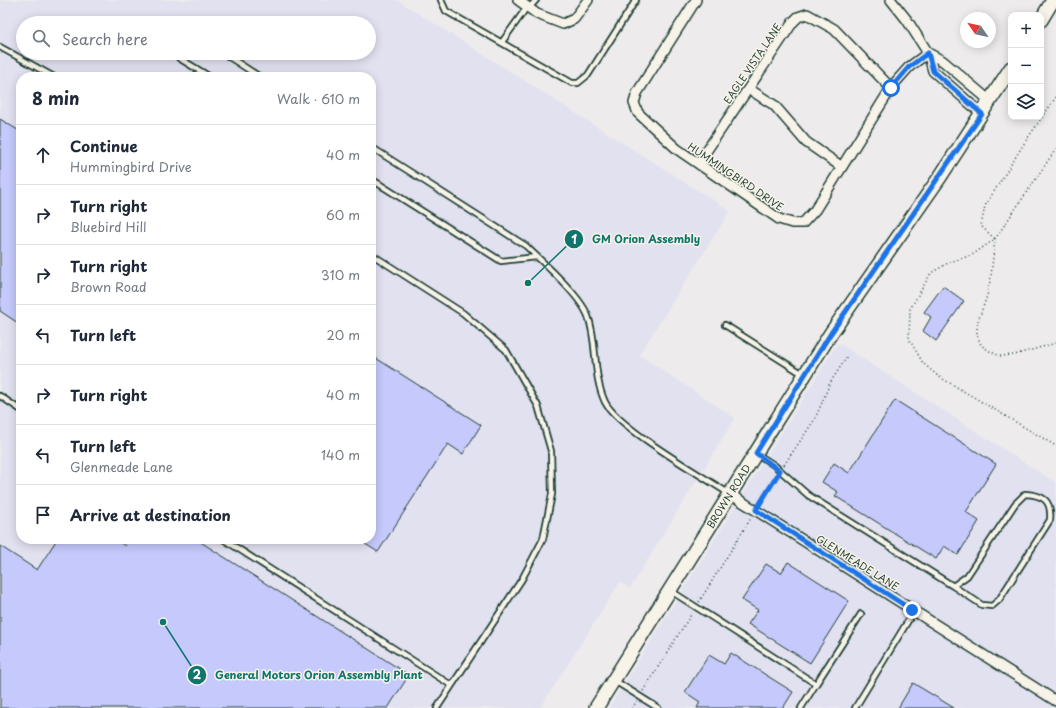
<!DOCTYPE html>
<meta charset="utf-8">
<style>
:root{--surface:#fff;--page:#f2f2f3;--text:#1f2937;--muted:#747a83;--line:#e0e1e3}
body{margin:0;font-family:"Playpen Sans",sans-serif;background:var(--page);color:var(--text)}
.controls{position:absolute;right:12px;top:12px;display:grid;overflow:hidden;border-radius:8px;box-shadow:0 2px 10px #0003}
.controls button{width:36px;height:36px;display:grid;place-items:center;padding:0;border:0;border-bottom:1px solid var(--line);background:var(--surface);color:var(--text);font:20px sans-serif}
.compass{position:absolute;left:960px;top:12px;width:36px;height:36px;border-radius:50%;background:var(--surface);box-shadow:0 2px 10px #0003;rotate:304deg}
.stop{position:absolute;width:12px;height:12px;margin:-9px;border:3px solid #1a73e8;border-radius:50%;background:#fff}
.stop.end{background:#1a73e8;border-color:#fff;box-shadow:0 1px 4px #0008}
.list{margin:0;padding:0;list-style:none}
h2{display:flex;justify-content:space-between;align-items:center;height:52px;margin:0;padding:0 16px;font-size:17px}
h2 small{font-size:13px;font-weight:400;color:var(--muted)}
.list li{display:grid;grid-template-columns:26px 1fr auto;gap:12px;align-items:center;box-sizing:border-box;height:60px;padding:0 16px;border-top:1px solid var(--line)}
.list b{display:block;font-size:15px;white-space:nowrap}
.list p{margin:0;font-size:13px;white-space:nowrap;color:var(--muted)}
.list em{font-size:13px;font-style:normal;color:var(--muted)}
.icon{flex:none;width:22px;height:22px;fill:none;stroke:currentColor;stroke-width:2;stroke-linecap:round;stroke-linejoin:round}
.map{position:relative;flex:none;width:1056px;height:708px;overflow:hidden}
.search{position:absolute;background:var(--surface);box-shadow:0 2px 10px #0003;left:16px;top:16px;width:360px;height:44px;display:flex;align-items:center;gap:10px;box-sizing:border-box;padding:0 14px;border-radius:22px;color:var(--muted);font-size:15px}
.panel{position:absolute;background:var(--surface);box-shadow:0 2px 10px #0003;left:16px;top:72px;width:360px;height:472px;border-radius:16px}
.map>svg:first-child{display:block}
.built{fill:#e1e1f0;fill-rule:evenodd}
.building{fill:#c5c9fb;stroke:#1f3d34}
.lines{fill:none;stroke-linecap:round;stroke-linejoin:round}
.lane-casing{stroke:#1f3d34;stroke-width:8}
.street-casing{stroke:#1f3d34;stroke-width:12}
.secondary-casing{stroke:#1f3d34;stroke-width:16}
.path{stroke:#1f3d34;stroke-width:1.5;stroke-dasharray:1 3;stroke-linecap:butt}
.lane{stroke:#f7f3e8;stroke-width:4.5}
.street{stroke:#f7f3e8;stroke-width:9}
.secondary{stroke:#f7f3e8;stroke-width:13}
.route{stroke:#1a73e8;stroke-width:5}
.labels{text-anchor:middle;dominant-baseline:central;stroke-width:3;stroke-linejoin:round;paint-order:stroke}
.street-label{font-size:10px;fill:#1f3d34;stroke:#f7f3e8}
.leader{fill:none;stroke:#0f766e;stroke-width:1.5}
.callout-dot{fill:#0f766e;stroke:#f7f3e8;stroke-width:1.5}
.mark-label{font-size:12px;text-anchor:middle;font-weight:bold;fill:#fff}
.callout-label{font-size:11px;text-anchor:middle;font-weight:bold;fill:#0f766e;stroke:#f7f3e8;stroke-width:3;stroke-linejoin:round;paint-order:stroke}
</style>
<div class="map">
<svg width="1056" height="708" viewBox="0 0 1056 708">
<rect width="100%" height="100%" fill="#edebec"/>
<filter id="ink" filterUnits="userSpaceOnUse"><feTurbulence type="fractalNoise" baseFrequency=".025" numOctaves="2"/><feDisplacementMap in="SourceGraphic" scale="8" xChannelSelector="R" yChannelSelector="G"/><feConvolveMatrix kernelMatrix="1 2 1 2 8 2 1 2 1" color-interpolation-filters="sRGB"/></filter>
<g filter="url(#ink)">
<path class="built" d="M 0,0 L 397,0 L 730,211 L 639,355 L 735,418 L 630,588 L 620,582 L 540,708 L 0,708 ZM 23,23 L 369,23 L 369,53 L 23,53 ZM 21,77 L 371,77 L 371,539 L 21,539 Z
M 838,343 L 1056,483 L 1056,708 L 609,708 Z"/>
<path class="building" d="M 0,119 L 21,132 L 21,325 L 0,311 Z
M 943,286 L 964,301 L 936,341 L 923,331 L 931,317 L 924,312 Z
M 371,355 L 481,425 L 463,454 L 448,444 L 378,552 L 357,539 L 371,539 Z
M 895,400 L 996,464 L 966,512 L 979,521 L 958,555 L 944,546 L 936,559 L 835,496 L 838,492 L 822,482 L 834,463 L 849,473 Z
M 57,539 L 115,539 L 125,546 L 129,539 L 196,539 L 409,675 L 388,708 L 0,708 L 0,546 L 37,570 Z
M 788,562 L 849,601 L 810,663 L 748,624 L 758,610 L 742,600 L 766,564 L 781,573 Z
M 731,653 L 793,692 L 783,708 L 697,708 L 700,702 L 685,692 L 709,655 L 724,664 Z
M 913,683 L 954,708 L 898,708 Z"/>
<g class="lines">
<g class="lane-casing">
<path id="lane" d="M 441,0 L 446,11 L 572,83 L 578,83 L 588,75 L 636,0
M 529,8 L 536,0
M 502,42 L 527,7
M 0,47 L 54,77
M 177,53 L 179,58 L 210,77
M 223,53 L 260,77
M 371,147 L 526,246 C 542,262 580,295 588,316 C 598,343 592,374 605,402 C 618,428 701,475 728,493
M 371,179 L 501,261 L 537,257
M 371,254 L 463,313 L 506,350 L 538,406 L 551,451 L 552,494 L 543,539 L 522,579 L 437,708
M 725,325 L 803,374
M 0,396 L 21,410
M 757,454 L 774,465 L 808,495 L 953,586 L 967,576 L 1015,504 L 1025,494 C 1043,495 1052,500 1050,520 L 999,600 L 992,606 L 982,605 L 953,586
M 223,539 L 451,685
M 671,591 L 816,684 L 801,708
M 615,681 L 658,708
M 816,684 L 861,614
M 855,708 L 914,611"/>
</g>
<g class="street-casing">
<path id="street" d="M 518,0 L 537,14 L 563,24 L 574,19 L 588,0
M 696,0 L 637,93 L 634,103 L 638,113 L 677,149 L 779,219 L 792,223 L 803,223 L 815,210 L 893,85 L 909,67 L 928,53
M 891,0 L 907,20 L 928,53 L 933,71 L 982,114
M 928,53 L 943,61 L 990,101
M 749,89 L 774,105 L 806,142 L 842,167
M 700,165 L 705,153 L 793,22 L 798,17 L 807,14 L 834,29 L 891,88
M 730,494 L 1056,701"/>
</g>
<g class="secondary-casing">
<path id="secondary" d="M 1041,20 L 1053,0
M 596,708 L 831,333 L 940,177 L 1011,68"/>
</g>
<path class="path" d="M 1056,97 L 1025,142 L 985,206 L 981,226 L 995,239 L 972,255 L 950,262 L 931,273 L 910,309 L 909,339 L 923,363 L 938,376 L 1056,446
M 1056,149 L 995,239 L 991,276 L 987,296 L 977,324 L 977,335 L 981,345 L 991,352 L 1000,356 L 1014,355 L 1056,343
M 784,465 L 815,419 L 830,383 L 848,355
M 760,503 L 777,475
M 699,602 L 751,518
M 643,691 L 692,613
M 632,708 L 637,701"/>
<use href="#lane" class="lane"/>
<use href="#street" class="street"/>
<use href="#secondary" class="secondary"/>
</g>
</g>
<g class="lines" filter="url(#ink)">
<path class="route" d="M 891,88 L 909,67 L 928,53 L 933,71 L 982,114 L 831,333 L 756,453 L 780,471 L 756,510 L 912,610"/>
</g>
<g class="labels">
<g class="street-label">
<text transform="translate(752 63) rotate(-56)">EAGLE VISTA LANE</text>
<text transform="translate(736 176) rotate(34)">HUMMINGBIRD DRIVE</text>
<text transform="translate(728 496) rotate(-58)">BROWN ROAD</text>
<text transform="translate(858 562) rotate(32)">GLENMEADE LANE</text>
</g>
</g>
<path class="leader" d="M528 283L574 239M163 622L197 675"/>
<g class="callout-dot">
<circle cx="528" cy="283" r="4"/>
<circle cx="163" cy="622" r="4"/>
<circle cx="574" cy="239" r="10"/>
<circle cx="197" cy="675" r="10"/>
</g>
<g class="mark-label">
<text x="574" y="244">1</text>
<text x="197" y="679">2</text>
</g>
<g class="callout-label">
<text x="646" y="243">GM Orion Assembly</text>
<text x="319" y="679">General Motors Orion Assembly Plant</text>
</g>
</svg>
<div class="controls">
<button>+</button>
<button>−</button>
<button><svg class="icon" aria-label="layers" viewBox="0 0 24 24"><path d="M12 4l9 5-9 5-9-5zM3 14l9 5 9-5"/></svg></button>
</div>
<svg class="compass" viewBox="-18 -18 36 36"><path d="M0-13l5 13h-10z" fill="#e53935"/><path d="M0 13l5-13h-10z" fill="#747a83"/></svg>
<div class="stop" style="left:891px;top:88px"></div>
<div class="stop end" style="left:912px;top:610px"></div>
<div class="search"><svg class="icon" aria-label="search" viewBox="0 0 24 24"><circle cx="10" cy="10" r="6"/><path d="M15 15l6 6"/></svg>Search here</div>
<section class="panel">
<h2>8 min<small>Walk · 610 m</small></h2>
<ul class="list">
<li><svg class="icon" aria-label="ahead" viewBox="0 0 24 24"><path d="M12 20V5M6 11l6-6 6 6"/></svg><div><b>Continue</b><p>Hummingbird Drive</p></div><em>40 m</em></li>
<li><svg class="icon" aria-label="right" viewBox="0 0 24 24"><path d="M7 20v-9h11M14 6l5 5-5 5"/></svg><div><b>Turn right</b><p>Bluebird Hill</p></div><em>60 m</em></li>
<li><svg class="icon" aria-label="right" viewBox="0 0 24 24"><path d="M7 20v-9h11M14 6l5 5-5 5"/></svg><div><b>Turn right</b><p>Brown Road</p></div><em>310 m</em></li>
<li><svg class="icon" aria-label="left" viewBox="0 0 24 24"><path d="M17 20v-9H6M10 6l-5 5 5 5"/></svg><div><b>Turn left</b></div><em>20 m</em></li>
<li><svg class="icon" aria-label="right" viewBox="0 0 24 24"><path d="M7 20v-9h11M14 6l5 5-5 5"/></svg><div><b>Turn right</b></div><em>40 m</em></li>
<li><svg class="icon" aria-label="left" viewBox="0 0 24 24"><path d="M17 20v-9H6M10 6l-5 5 5 5"/></svg><div><b>Turn left</b><p>Glenmeade Lane</p></div><em>140 m</em></li>
<li><svg class="icon" aria-label="arrive" viewBox="0 0 24 24"><path d="M6 21V4h12l-3 4 3 4H6"/></svg><div><b>Arrive at destination</b></div></li>
</ul>
</section>
</div>
